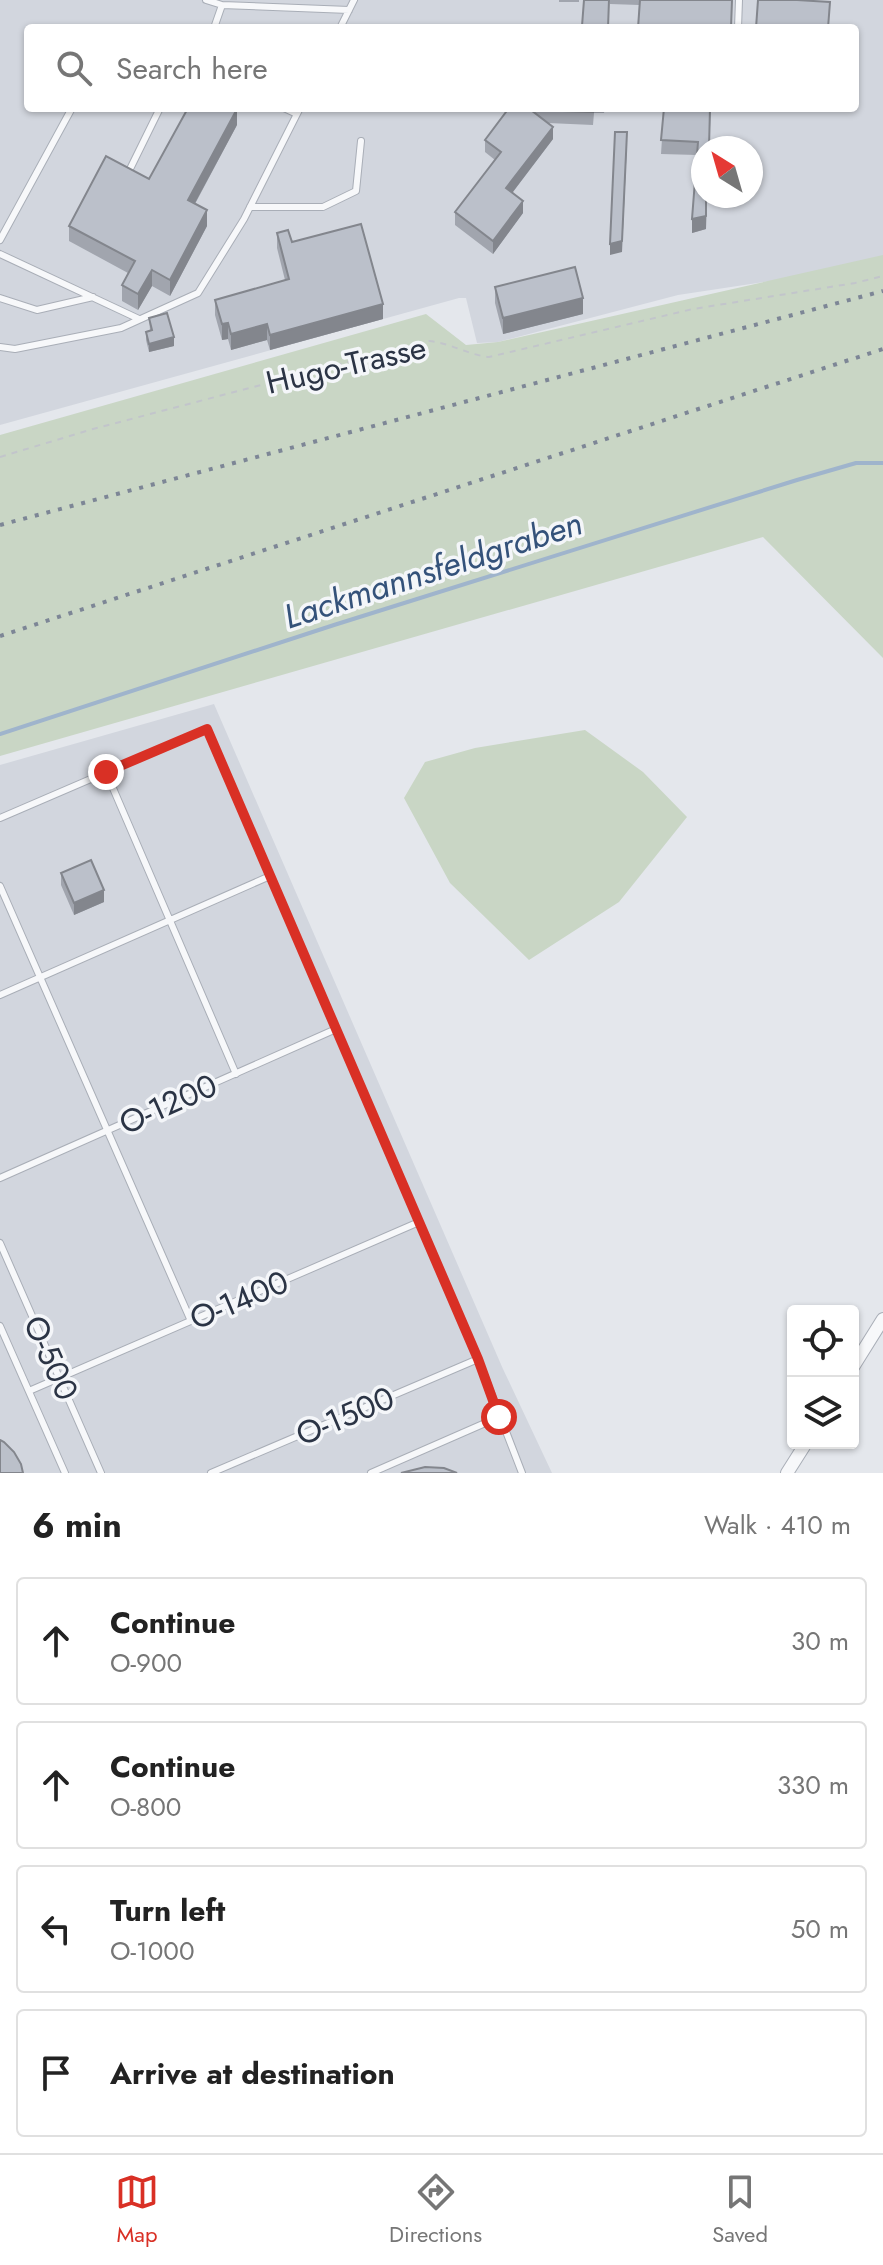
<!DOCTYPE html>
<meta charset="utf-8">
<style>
:root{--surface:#fff;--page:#f6f6f6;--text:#222;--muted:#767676;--line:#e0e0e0;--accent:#d93025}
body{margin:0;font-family:Jost,sans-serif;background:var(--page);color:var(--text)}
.controls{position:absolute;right:24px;bottom:24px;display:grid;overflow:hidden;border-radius:8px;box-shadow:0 2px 6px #0004}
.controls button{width:72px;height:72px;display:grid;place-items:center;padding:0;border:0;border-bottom:2px solid var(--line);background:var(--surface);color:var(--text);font:40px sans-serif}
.compass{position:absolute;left:691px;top:136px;width:72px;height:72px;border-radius:50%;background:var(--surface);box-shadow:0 2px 6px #0004;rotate:323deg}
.stop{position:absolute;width:24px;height:24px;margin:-18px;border:6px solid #d93025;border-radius:50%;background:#fff}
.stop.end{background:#d93025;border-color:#fff;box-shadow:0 2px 8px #0008}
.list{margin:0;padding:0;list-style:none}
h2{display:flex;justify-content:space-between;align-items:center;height:104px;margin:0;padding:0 32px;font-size:34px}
h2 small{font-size:26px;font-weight:400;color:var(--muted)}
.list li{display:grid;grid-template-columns:52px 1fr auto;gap:24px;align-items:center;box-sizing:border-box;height:128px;margin:0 16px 16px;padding:0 16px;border:2px solid var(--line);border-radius:8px}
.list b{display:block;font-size:30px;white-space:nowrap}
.list p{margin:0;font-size:26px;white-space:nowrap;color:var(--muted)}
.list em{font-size:26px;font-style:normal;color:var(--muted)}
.icon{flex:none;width:44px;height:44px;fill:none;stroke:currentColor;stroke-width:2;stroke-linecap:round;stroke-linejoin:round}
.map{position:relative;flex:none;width:883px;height:1473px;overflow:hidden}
.search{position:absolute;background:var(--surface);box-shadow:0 2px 6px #0004;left:24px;right:24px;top:24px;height:88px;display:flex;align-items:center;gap:20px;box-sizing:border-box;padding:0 28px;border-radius:8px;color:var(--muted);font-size:30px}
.sheet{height:680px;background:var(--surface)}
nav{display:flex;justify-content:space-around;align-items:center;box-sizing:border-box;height:112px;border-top:2px solid var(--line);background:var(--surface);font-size:22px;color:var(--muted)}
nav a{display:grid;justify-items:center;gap:4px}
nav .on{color:var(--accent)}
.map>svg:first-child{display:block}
.built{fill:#d2d6de;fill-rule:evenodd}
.green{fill:#c9d6c5}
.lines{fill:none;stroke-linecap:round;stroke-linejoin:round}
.stream{stroke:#9fb4cc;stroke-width:4}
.service-casing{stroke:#a9aeb7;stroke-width:8}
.minor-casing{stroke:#a9aeb7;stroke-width:14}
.path{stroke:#c2c5cb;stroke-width:2;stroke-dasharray:6 6;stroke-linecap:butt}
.service{stroke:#f7f8fa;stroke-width:6}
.minor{stroke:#f7f8fa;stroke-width:12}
.rail{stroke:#7d8696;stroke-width:4;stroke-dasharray:4 8;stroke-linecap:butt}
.wall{fill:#a1a5ae}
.shaded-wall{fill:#83868d}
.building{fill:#bbc0ca;stroke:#83868d;stroke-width:2}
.route{stroke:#d93025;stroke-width:10}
.labels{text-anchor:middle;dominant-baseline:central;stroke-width:7;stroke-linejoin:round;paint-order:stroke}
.street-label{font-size:32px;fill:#2b3445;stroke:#f4f6f9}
.water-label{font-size:34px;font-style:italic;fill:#34527a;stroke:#f4f6f9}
</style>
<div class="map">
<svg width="883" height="1473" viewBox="0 0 883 1473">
<rect width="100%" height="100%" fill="#e4e7ec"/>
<path class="built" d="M 0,0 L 883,0 L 883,264 L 678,295 L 498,342 L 477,343 L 466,298 L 459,298 L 0,425 ZM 28,28 L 855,28 L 855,108 L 28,108 ZM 703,148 L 751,148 L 751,196 L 703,196 Z
M 214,704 L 503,1369 L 552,1473 L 0,1473 L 0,765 Z"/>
<path class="green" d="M 883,255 L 883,658 L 763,537 L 0,756 L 0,435 L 426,314 L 466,345 L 498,342 Z
M 585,730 L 643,772 L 687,817 L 619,902 L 529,960 L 450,883 L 404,798 L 425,762 L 475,748 Z"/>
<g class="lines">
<path class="stream" d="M 0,734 L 334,625 L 797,480 L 856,463 L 883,463"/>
<g class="service-casing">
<path id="service" d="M 206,0 L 222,5 L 349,10
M 214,28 L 222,5
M 340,28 L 354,0
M 738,28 L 739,0
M 284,108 L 297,114
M 130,169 L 160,108
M 250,207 L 323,207 L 356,191 L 361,141
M 0,240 L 72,108
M 0,254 L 139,319
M 0,298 L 37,310 L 93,297
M 0,347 L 15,349 L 121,328 L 198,293 L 244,219 L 300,108
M 106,772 L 236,1074
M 0,818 L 207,729 L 478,1359 L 522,1473
M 0,886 L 191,1321
M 0,995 L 270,876
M 0,1178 L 336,1029
M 0,1243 L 101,1473
M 0,1326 L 65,1473
M 29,1391 L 419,1222
M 211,1473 L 478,1359
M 371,1473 L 499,1417"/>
</g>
<g class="minor-casing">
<path id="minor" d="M 853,1367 L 883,1319
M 787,1473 L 806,1443"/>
</g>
<path class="path" d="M 0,457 L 93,429 L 429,341 C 451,343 468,355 489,357 L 693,309 L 855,283 L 883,276"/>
<use href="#service" class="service"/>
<use href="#minor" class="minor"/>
<path class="rail" d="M 0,525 L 883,291
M 0,636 L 883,349"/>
</g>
<path class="wall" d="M 559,0 L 579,0 L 579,2 L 559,2 Z
M 610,0 L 732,0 L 732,28 L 638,28 L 639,5 L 610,4 Z
M 509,108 L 605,108 L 604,113 L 594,113 L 593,125 L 548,123 L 553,139 L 513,192 L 523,213 L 493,254 L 455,225 L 455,212 L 495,160 L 485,152 L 485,140 Z
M 664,108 L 711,108 L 709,148 L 703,148 L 706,229 L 692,233 L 697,155 L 661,154 Z
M 237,125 L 195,204 L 207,226 L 170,296 L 152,286 L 138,310 L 122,301 L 122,285 L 128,273 L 69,241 L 69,226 L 149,179 Z
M 277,233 L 292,242 L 383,319 L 270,350 L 267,340 L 231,350 L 228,339 L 222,340 L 215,315 L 215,300 L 285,280 L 277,248 Z
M 495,287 L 583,314 L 503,334 L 495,303 Z
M 149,318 L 174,346 L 149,352 L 146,340 L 146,332 L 150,330 Z
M 61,873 L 104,902 L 74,915 L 61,885 Z"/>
<path class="shaded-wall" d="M 237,109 L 237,125 L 188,216 L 188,200 Z
M 553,127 L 553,139 L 506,201 L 506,188 Z
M 627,143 L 622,252 L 610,255 L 610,244 Z
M 707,196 L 706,229 L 692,233 L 692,219 Z
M 523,201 L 523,213 L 493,254 L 493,241 Z
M 207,210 L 207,226 L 170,296 L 170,280 Z
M 152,270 L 152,286 L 138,310 L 138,294 Z
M 583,298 L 583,314 L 503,334 L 503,318 Z
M 383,304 L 383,319 L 270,350 L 270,335 Z
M 228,323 L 228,339 L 222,340 L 222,324 Z
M 267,324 L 267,340 L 231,350 L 231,334 Z
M 174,337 L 174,346 L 149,352 L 149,344 Z
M 104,890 L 104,902 L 74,915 L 74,903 Z"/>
<path class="building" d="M 584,0 L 609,0 L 608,28 L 573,28 L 573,26 L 582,26 Z
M 640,0 L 732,0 L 731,28 L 638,28 Z
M 758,0 L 797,0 L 830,2 L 828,28 L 756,28 Z
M 188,108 L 237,109 L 188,200 L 207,210 L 170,280 L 152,270 L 138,294 L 122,285 L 135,261 L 69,226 L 106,156 L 149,179 Z
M 509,108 L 593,108 L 593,112 L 531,110 L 553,127 L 506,188 L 523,201 L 493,241 L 455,212 L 501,152 L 485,140 Z
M 664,108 L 710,108 L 709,148 L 703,148 L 703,196 L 706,196 L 706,216 L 692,219 L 698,142 L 661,140 Z
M 615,132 L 627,132 L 622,241 L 610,244 Z
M 361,224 L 383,304 L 270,335 L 267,324 L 231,334 L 228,323 L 222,324 L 215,300 L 289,279 L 277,233 L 288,230 L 292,242 Z
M 575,267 L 583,298 L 503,318 L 495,287 Z
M 167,313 L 174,337 L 149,344 L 146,332 L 152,330 L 149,318 Z
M 91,860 L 104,890 L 74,903 L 61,873 Z
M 0,1440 L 4,1442 L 14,1452 L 21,1464 L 23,1473 L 0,1473 Z
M 425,1467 L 444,1468 L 457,1473 L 401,1473 Z"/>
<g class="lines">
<path class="route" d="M 106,772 L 207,729 L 478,1359 L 499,1417"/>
</g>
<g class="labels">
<g class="street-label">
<text transform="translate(346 365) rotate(-13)">Hugo-Trasse</text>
<text transform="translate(168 1104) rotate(-24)">O-1200</text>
<text transform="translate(239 1300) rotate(-23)">O-1400</text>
<text transform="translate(51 1358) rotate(66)">O-500</text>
<text transform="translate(345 1416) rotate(-23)">O-1500</text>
</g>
<g class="water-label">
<text transform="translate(433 570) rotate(-18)">Lackmannsfeldgraben</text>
</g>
</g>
</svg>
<div class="controls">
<button><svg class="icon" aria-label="locate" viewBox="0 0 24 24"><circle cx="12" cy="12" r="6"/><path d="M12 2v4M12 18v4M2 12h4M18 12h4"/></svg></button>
<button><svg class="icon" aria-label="layers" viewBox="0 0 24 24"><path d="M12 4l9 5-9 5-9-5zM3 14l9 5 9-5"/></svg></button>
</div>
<svg class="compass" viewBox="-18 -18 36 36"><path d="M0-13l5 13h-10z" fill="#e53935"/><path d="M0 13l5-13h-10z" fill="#767676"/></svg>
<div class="stop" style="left:499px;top:1417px"></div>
<div class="stop end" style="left:106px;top:772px"></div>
<div class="search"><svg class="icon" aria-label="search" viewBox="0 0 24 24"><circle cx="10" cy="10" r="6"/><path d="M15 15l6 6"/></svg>Search here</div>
</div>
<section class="sheet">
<h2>6 min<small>Walk · 410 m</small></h2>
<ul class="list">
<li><svg class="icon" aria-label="ahead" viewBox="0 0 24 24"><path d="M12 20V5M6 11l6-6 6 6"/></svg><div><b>Continue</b><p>O-900</p></div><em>30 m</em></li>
<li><svg class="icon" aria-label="ahead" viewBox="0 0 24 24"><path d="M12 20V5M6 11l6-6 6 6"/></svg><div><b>Continue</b><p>O-800</p></div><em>330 m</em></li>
<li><svg class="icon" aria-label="left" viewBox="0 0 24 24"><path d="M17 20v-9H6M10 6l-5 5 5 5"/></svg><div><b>Turn left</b><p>O-1000</p></div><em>50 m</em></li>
<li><svg class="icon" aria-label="arrive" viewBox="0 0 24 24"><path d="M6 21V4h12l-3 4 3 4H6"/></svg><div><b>Arrive at destination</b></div></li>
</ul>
</section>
<nav>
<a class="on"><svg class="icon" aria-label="map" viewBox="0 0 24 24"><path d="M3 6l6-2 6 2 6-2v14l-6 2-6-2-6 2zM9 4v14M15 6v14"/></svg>Map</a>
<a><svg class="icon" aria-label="directions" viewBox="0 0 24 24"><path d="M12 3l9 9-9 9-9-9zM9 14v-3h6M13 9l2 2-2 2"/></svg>Directions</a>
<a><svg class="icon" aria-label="saved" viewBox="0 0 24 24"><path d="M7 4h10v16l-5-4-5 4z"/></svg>Saved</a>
</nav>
